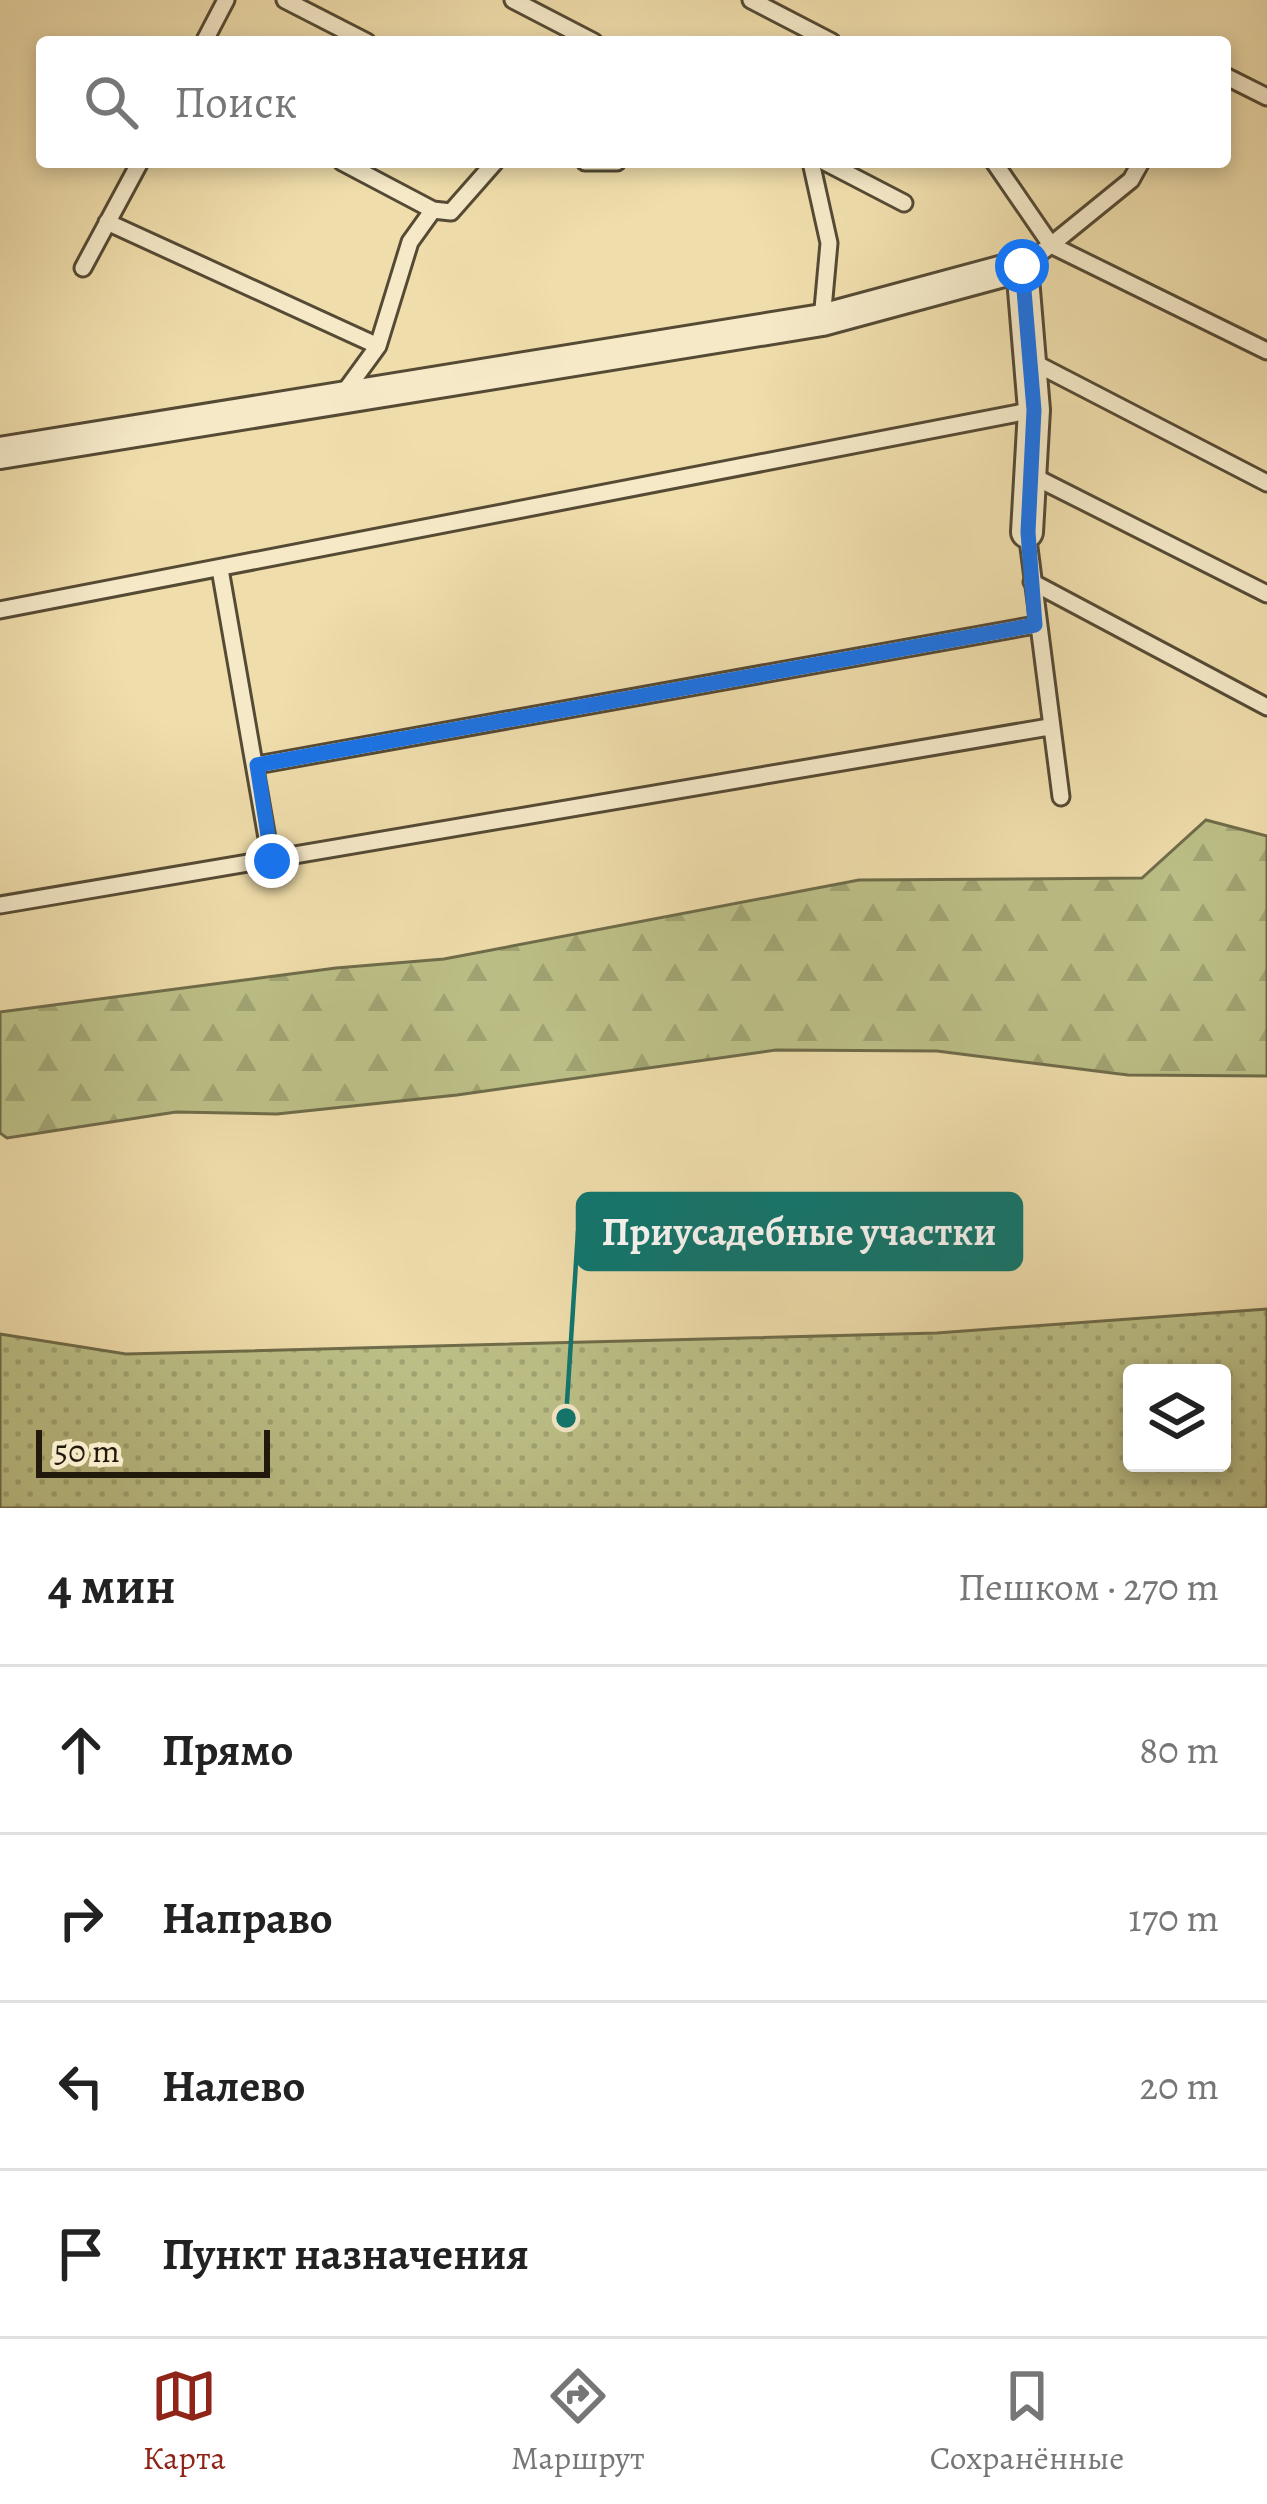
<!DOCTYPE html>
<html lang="ru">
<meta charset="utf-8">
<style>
:root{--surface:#fff;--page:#f6f6f6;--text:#222;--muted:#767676;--line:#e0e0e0;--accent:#8f2418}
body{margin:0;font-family:Alegreya,serif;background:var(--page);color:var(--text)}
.controls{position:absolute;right:36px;bottom:36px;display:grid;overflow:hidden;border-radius:12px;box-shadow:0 6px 18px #0003}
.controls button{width:108px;height:108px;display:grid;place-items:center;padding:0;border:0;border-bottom:3px solid var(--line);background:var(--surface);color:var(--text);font:60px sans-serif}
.scale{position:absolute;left:36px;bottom:30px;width:234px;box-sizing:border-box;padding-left:12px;border:6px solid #22190d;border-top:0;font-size:33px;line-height:42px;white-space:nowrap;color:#22190d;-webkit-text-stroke:9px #f5e9c8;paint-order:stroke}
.stop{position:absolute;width:36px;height:36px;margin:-27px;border:9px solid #1a73e8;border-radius:50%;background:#fff}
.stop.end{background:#1a73e8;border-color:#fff;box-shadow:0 3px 12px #0008}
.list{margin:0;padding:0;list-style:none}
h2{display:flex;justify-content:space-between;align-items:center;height:156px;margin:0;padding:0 48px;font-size:51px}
h2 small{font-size:39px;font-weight:400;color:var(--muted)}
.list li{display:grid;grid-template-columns:78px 1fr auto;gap:36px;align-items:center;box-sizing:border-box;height:168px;padding:0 48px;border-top:3px solid var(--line)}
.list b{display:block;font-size:45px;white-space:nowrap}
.list em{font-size:39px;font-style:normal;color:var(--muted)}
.icon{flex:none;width:66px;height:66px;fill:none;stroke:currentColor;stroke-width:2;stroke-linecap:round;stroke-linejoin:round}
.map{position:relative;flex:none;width:1267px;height:1508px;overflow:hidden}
.search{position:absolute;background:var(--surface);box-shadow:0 6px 18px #0003;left:36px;right:36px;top:36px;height:132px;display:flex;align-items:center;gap:30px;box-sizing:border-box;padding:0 42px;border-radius:12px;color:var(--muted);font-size:45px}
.sheet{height:828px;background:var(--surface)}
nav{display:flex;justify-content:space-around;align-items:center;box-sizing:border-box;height:168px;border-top:3px solid var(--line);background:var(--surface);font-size:33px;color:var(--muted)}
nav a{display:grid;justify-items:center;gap:6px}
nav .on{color:var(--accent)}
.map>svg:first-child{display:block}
.forest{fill:url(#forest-firs);stroke:#6f6c4a;stroke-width:3}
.garden{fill:url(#garden-dots);stroke:#6f6c4a;stroke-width:3;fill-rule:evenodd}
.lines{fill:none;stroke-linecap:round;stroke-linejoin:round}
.lane-casing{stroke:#554a34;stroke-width:21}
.street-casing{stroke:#554a34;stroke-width:36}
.lane{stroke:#f5e9c8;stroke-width:15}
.street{stroke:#f5e9c8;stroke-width:30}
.route{stroke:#1a73e8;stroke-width:15}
.leader{fill:none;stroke:#0f766e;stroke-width:4.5}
.callout-dot{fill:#0f766e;stroke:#f5e9c8;stroke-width:4.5}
.callout{fill:#0f766e;stroke:#0f766e;stroke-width:4.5}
.callout-label{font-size:39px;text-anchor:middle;font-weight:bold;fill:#fff}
</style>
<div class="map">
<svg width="1267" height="1508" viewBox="0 0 1267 1508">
<defs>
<pattern id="forest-firs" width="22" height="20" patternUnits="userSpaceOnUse" patternTransform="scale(3)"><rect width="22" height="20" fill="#bcc087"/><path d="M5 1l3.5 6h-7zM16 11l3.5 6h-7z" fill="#a1a473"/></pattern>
<pattern id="garden-dots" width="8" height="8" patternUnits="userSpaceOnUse" patternTransform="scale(3)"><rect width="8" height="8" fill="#bcc087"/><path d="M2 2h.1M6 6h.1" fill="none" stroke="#a1a473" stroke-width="1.8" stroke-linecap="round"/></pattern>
</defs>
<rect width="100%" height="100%" fill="#efddab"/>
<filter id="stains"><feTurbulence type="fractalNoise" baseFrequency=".00167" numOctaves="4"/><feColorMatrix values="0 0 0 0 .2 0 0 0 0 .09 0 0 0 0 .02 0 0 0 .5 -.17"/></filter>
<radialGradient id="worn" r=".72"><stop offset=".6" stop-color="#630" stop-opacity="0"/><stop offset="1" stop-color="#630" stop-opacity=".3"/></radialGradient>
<path class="forest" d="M 1206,820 L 1267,836 L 1267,1076 L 1128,1075 L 937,1051 L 776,1050 L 457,1095 L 277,1114 L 176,1112 L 7,1138 L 0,1133 L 0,1012 L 336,968 L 444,959 L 859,880 L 1142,878 Z"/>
<path class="garden" d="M 1267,1309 L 1267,1508 L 0,1508 L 0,1334 L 126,1354 L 937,1333 ZM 1132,1373 L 1222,1373 L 1222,1463 L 1132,1463 Z"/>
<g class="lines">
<g class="lane-casing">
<path id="lane" d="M 285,0 L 367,42
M 513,0 L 594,42
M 751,0 L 832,42
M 204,42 L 226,0
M 1225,76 L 1267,97
M 342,162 L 433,210 L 451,212 L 495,162
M 585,162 L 617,162
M 811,162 L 829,243 L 822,320
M 825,162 L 904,203
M 994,162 L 1051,245 L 1131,180 L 1141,162
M 107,222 L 378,346
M 1022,266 L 1051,245 L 1267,351
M 83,268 L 140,162
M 1031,361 L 1267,483
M 343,394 L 378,346 L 410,242 L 433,210
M 1031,475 L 1267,594
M 1027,532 L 1061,797
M 220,569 L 271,861
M 1032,582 L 1267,707
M 0,610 L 1034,410
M 257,765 L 1035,625
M 0,905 L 1049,727"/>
</g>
<g class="street-casing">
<path id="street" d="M 0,453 L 822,320 L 1022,266 L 1034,410 L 1027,532"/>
</g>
<use href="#lane" class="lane"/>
<use href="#street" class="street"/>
</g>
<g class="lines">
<path class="route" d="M 272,861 L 257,765 L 1035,625 L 1028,532 L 1034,410 L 1022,266"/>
</g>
<path class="leader" d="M566 1418L578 1231"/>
<circle class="callout-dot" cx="566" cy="1418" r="12"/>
<rect class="callout" x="578" y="1194" width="443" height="75" rx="12"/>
<g class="callout-label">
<text x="799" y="1245">Приусадебные участки</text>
</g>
<rect width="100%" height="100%" filter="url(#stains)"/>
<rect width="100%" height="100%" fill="url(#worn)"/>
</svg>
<div class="controls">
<button><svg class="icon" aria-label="layers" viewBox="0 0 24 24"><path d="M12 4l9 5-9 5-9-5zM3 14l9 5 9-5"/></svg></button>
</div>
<div class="scale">50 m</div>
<div class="stop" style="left:1022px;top:266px"></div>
<div class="stop end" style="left:272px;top:861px"></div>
<div class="search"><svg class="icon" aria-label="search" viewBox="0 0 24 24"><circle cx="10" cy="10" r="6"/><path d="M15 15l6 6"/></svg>Поиск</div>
</div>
<section class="sheet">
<h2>4 мин<small>Пешком · 270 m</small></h2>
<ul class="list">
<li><svg class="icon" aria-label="ahead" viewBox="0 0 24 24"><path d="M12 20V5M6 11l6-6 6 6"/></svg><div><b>Прямо</b></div><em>80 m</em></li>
<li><svg class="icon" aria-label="right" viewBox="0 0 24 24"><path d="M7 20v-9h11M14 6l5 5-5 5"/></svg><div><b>Направо</b></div><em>170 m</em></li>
<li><svg class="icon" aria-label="left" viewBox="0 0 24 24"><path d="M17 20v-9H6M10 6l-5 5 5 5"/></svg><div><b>Налево</b></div><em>20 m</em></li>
<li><svg class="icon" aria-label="arrive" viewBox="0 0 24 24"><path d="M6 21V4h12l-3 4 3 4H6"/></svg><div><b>Пункт назначения</b></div></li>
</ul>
</section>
<nav>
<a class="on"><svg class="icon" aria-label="map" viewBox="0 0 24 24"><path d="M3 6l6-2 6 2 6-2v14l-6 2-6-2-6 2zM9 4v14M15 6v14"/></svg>Карта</a>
<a><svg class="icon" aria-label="directions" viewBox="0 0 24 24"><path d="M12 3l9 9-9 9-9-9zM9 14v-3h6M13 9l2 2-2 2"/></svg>Маршрут</a>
<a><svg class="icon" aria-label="saved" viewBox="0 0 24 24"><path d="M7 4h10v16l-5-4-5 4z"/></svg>Сохранённые</a>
</nav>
